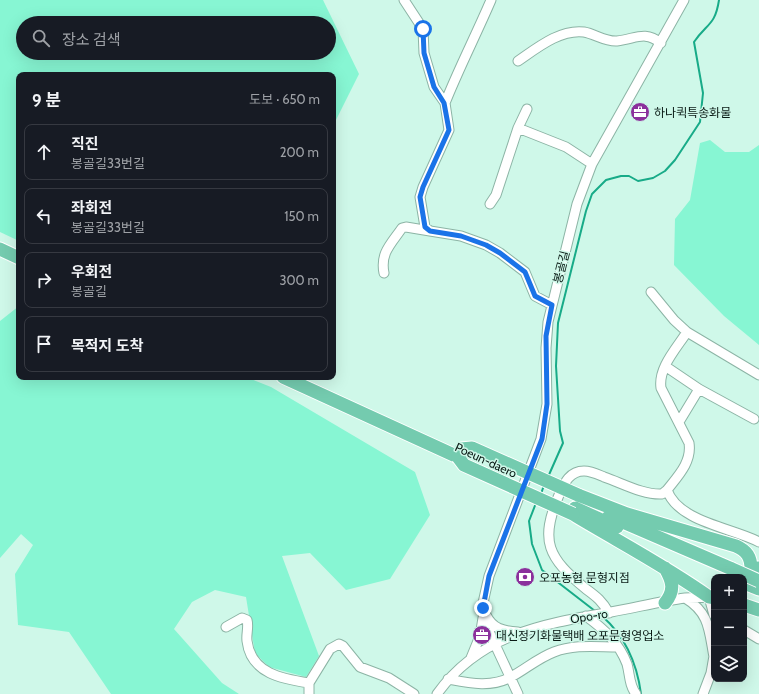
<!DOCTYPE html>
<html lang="ko">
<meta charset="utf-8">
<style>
:root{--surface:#171b24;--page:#242831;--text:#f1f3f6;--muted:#9ea1a6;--line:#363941}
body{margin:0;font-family:Cabin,"Noto Sans KR",sans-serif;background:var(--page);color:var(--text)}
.controls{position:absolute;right:12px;bottom:12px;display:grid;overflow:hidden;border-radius:8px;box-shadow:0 4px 16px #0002}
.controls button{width:36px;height:36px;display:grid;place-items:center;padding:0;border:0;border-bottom:1px solid var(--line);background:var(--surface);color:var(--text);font:20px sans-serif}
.stop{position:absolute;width:12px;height:12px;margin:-9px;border:3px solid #1a73e8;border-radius:50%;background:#fff}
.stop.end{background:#1a73e8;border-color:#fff;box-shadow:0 1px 4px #0008}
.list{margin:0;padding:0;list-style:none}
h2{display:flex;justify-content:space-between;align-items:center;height:52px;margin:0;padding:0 16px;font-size:17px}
h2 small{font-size:13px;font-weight:400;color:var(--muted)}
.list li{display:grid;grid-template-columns:26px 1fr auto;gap:12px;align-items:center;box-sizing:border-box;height:56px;margin:0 8px 8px;padding:0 8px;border:1px solid var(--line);border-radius:8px}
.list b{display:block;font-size:15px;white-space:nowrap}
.list p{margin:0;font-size:13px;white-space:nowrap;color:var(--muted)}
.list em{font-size:13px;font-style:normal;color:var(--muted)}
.icon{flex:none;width:22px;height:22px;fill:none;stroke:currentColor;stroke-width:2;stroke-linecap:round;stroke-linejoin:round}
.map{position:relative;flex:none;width:759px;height:694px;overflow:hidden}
.search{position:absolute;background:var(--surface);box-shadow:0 4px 16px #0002;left:16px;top:16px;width:320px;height:44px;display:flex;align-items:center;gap:10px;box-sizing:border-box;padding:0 14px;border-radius:22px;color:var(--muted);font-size:15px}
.panel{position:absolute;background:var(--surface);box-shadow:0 4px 16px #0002;left:16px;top:72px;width:320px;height:308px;border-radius:8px}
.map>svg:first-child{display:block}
.green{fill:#87f6d3;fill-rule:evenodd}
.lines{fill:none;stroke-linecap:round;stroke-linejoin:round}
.stream{stroke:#18ab88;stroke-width:2}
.minor-casing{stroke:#8cb4a5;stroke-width:11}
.highway-casing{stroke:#fff;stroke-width:15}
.minor{stroke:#fff;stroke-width:9}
.highway{stroke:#74cbaf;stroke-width:13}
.highway-bridge-casing{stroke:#fff;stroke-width:15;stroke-linecap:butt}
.highway-bridge{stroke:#74cbaf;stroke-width:13}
.route{stroke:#1a73e8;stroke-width:5}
.labels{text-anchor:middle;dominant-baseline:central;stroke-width:3;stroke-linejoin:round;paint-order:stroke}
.poi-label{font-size:12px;fill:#0a1a15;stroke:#cff8e9;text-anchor:start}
.street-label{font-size:12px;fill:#0a1a15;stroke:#cff8e9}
</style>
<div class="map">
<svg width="759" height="694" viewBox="0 0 759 694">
<rect width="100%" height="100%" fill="#cff8e9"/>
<path class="green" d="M 0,0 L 323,0 L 359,74 L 333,126 L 333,75 L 19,75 L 19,241 L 0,232 ZM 23,23 L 329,23 L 329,53 L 23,53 Z
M 710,140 L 725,152 L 749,152 L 759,145 L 759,345 L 724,316 L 674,265 L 675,219 L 690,200 L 700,143 Z
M 19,306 L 19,377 L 246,377 L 271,387 L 415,472 L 430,515 L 390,579 L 346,590 L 310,553 L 282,556 L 319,656 L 306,677 L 269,667 L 255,653 L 246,597 L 215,590 L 192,602 L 174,629 L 222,683 L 239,694 L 111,694 L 69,632 L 18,625 L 15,574 L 33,545 L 21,534 L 0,558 L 0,321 Z"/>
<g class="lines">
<path class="stream" d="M 548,477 L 563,443 L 560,431 L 556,366 L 558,323 L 586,211 L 592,194 L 606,180 L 621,176 L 629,176 L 638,181 L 653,178 L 665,171 L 675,160 L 700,122 L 703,93 L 694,42 C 707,23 715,26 719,0
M 541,494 L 544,485
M 536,503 L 529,521 L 532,544 L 542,570 L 595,611
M 602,616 C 626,637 637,663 641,694"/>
<g class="minor-casing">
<path id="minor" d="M 404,0 L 423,29 L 424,53 L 434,87 L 445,103 L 449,130 L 423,187 L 420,197 L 425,227 L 430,231 L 461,236 L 486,245 L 500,253 L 525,272 L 535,296 L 552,305
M 518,61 C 537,48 560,29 584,32 C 595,34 606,42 617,41 C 636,39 644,30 661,43
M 445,103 C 459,68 476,35 491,0
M 518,128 L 566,147 L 592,164
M 490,204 L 496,195 L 518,128 L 527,109
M 384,273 C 380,253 391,244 402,228 L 406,227 L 430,231
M 651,292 L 674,320 L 687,332 L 759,375
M 665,366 L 699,389 L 754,419
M 679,422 L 699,389
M 667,490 C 678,476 692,462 689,443 L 661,388 C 658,368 676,349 687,332
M 709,597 L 714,615
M 685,598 C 710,613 709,631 714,657
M 609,613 C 602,601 597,597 586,589 C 548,558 539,541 559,495 C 564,484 569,471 584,471 C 591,471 597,474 604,477 C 622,483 643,495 662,494 L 667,490 C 678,522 733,528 759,542
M 486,615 C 493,629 503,631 518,632
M 586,616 C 604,629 619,643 627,664 C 630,675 629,685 636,694
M 226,627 L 242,618 L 247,620 C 249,627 246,634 247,641 C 251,674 283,679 309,683
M 744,630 L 759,639
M 471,658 L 480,636 L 483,618
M 448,679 C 469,683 491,688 511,677 C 526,669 538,658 554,652 C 575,644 596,647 618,647
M 309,694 L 309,683 L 330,649 L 339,644 L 343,646 L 360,667 L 389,678 L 414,694
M 437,694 C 480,634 543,624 611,612 C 634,608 662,601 685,598 C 694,597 702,598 710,597
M 518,694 L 486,625 L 483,603 L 489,576 L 541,439 L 547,404 L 546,348 L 548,322 L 577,204 L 592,164 L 684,0
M 703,694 L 711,673 L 714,656"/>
</g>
<g class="highway-casing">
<path id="highway" d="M 0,249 L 19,258
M 283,377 L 458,457
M 578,495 L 627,514 L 736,546 C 747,551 751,557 751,569 L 759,568
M 575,508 L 617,527
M 576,516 C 621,543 667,567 709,597 L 714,598
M 609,516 L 732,569
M 665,568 C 673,582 675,590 665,603
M 744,583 L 759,589
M 744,605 L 759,610"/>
</g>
<use href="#minor" class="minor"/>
<use href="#highway" class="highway"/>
<g class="highway-bridge-casing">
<path id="highway-bridge" d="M 461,449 L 472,448 L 578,495
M 458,457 L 464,465 L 573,514
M 732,569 L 759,581"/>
</g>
<use href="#highway-bridge" class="highway-bridge"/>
</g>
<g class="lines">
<path class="route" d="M 423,29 L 424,53 L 434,87 L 444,103 L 449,130 L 423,187 L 420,197 L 425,227 L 430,231 L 461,236 L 486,245 L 500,253 L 525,272 L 535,296 L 552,305 L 546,336 L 547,404 L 542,439 L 489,576 L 483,608"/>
</g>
<defs>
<g id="office-disc" transform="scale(1)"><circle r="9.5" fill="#8b309c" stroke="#cff8e9"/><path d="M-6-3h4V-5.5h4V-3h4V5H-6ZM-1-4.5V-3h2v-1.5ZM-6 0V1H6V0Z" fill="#fff"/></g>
<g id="bank-disc" transform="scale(1)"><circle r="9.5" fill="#8b309c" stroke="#cff8e9"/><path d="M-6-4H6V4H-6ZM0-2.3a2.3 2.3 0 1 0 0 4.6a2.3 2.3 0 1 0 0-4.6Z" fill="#fff"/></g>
</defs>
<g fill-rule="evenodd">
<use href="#office-disc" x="640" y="112"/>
<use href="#bank-disc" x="525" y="577"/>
<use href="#office-disc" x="482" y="635"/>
</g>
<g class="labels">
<g class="poi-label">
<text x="654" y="112">하나퀵특송화물</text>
<text x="539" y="577">오포농협 문형지점</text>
<text x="496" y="635">대신정기화물택배 오포문형영업소</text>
</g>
<g class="street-label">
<text transform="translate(561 267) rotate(-76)">봉골길</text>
<text transform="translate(486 460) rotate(25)">Poeun-daero</text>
<text transform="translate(589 616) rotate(-9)">Opo-ro</text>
</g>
</g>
</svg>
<div class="controls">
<button>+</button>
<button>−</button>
<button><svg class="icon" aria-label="layers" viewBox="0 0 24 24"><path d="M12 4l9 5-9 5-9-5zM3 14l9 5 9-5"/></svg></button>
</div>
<div class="stop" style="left:423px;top:29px"></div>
<div class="stop end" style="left:483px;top:608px"></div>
<div class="search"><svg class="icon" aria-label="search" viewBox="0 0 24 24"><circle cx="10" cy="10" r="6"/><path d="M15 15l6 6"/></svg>장소 검색</div>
<section class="panel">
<h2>9 분<small>도보 · 650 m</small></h2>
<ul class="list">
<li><svg class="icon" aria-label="ahead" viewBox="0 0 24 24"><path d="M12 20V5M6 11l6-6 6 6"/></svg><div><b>직진</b><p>봉골길33번길</p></div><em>200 m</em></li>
<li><svg class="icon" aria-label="left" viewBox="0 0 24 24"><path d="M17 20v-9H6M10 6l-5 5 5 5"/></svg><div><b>좌회전</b><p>봉골길33번길</p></div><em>150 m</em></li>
<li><svg class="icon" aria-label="right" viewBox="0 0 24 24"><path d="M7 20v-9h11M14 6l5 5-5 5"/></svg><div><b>우회전</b><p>봉골길</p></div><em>300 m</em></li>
<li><svg class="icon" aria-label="arrive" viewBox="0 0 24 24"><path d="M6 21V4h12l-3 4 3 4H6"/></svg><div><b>목적지 도착</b></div></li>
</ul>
</section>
</div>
